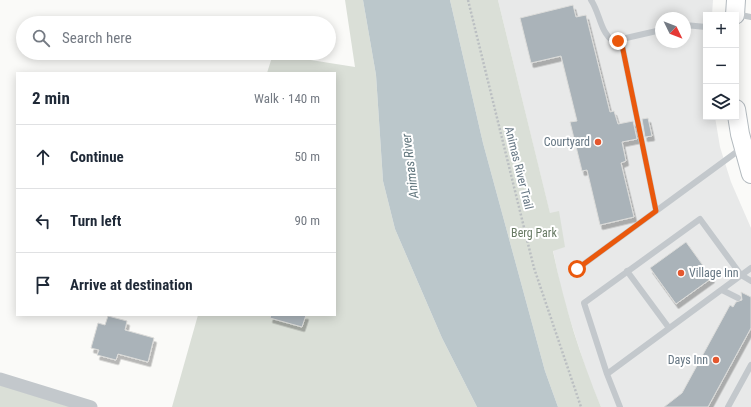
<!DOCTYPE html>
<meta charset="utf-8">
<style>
:root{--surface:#fff;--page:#f2f2f3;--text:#1f2937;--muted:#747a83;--line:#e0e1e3}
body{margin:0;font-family:"Roboto Condensed",sans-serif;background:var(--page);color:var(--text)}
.controls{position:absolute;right:12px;top:12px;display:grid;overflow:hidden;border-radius:0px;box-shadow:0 2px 10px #0003}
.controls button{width:36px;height:36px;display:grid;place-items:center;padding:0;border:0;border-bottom:1px solid var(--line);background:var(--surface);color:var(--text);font:20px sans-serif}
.compass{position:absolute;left:655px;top:12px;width:36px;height:36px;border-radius:50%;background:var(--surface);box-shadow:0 2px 10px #0003;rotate:133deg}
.stop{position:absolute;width:12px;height:12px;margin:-9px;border:3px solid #ea580c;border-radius:50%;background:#fff}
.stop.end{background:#ea580c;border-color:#fff;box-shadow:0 1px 4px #0008}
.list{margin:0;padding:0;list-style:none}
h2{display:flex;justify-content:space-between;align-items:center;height:52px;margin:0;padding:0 16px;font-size:17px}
h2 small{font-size:13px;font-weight:400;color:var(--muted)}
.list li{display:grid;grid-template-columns:26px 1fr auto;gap:12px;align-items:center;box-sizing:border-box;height:64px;padding:0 16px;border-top:1px solid var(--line)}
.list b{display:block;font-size:15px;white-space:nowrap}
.list em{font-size:13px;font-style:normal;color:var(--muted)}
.icon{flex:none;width:22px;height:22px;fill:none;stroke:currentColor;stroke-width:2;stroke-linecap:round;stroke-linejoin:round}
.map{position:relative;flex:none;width:751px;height:407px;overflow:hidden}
.search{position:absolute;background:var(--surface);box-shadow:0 2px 10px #0003;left:16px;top:16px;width:320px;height:44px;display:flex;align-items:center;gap:10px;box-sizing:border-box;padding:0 14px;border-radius:22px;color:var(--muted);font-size:15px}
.panel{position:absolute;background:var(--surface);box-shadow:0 2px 10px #0003;left:16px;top:72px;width:320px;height:244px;border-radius:0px}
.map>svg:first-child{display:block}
.built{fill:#e8e9e9;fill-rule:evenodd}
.green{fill:#dadfd7}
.water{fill:#bbc7cb}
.building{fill:#aab3b9;stroke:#dcdcda;filter:url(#shadow)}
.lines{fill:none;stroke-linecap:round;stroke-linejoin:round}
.secondary-casing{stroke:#b3babf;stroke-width:20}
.path{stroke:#bbbfc2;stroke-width:2.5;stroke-dasharray:2 2;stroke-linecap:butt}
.lane{stroke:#c3c8cc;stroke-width:6}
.street{stroke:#c3c8cc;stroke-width:13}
.secondary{stroke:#fff;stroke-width:18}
.route{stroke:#ea580c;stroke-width:5}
.poi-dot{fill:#e4572e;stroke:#fff;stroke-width:1.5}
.labels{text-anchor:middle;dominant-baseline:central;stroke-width:4;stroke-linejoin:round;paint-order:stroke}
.poi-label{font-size:12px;fill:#657683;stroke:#fff;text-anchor:end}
.street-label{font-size:12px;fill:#657683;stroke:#fff}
.park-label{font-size:12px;fill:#687a64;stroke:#fff}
.water-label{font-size:13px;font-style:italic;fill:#60757c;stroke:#fff}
</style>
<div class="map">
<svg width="751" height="407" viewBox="0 0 751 407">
<defs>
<filter id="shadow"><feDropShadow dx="2.5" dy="4.5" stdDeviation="0" flood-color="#0004"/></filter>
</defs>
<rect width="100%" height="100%" fill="#fafaf8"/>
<path class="built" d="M 498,0 L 713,0 L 712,15 L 706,15 L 706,117 L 715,117 L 720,147 L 731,182 L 751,228 L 751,407 L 601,407 L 589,379 L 562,294 L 553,250 L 559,212 L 550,214 ZM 661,18 L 685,18 L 685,42 L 661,42 Z"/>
<path class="green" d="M 345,0 L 363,0 L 376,75 L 383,181 L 395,229 L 442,338 L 477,407 L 172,407 L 198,315 L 335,315 L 335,73 L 267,73 L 273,54 L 355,67 Z
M 450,0 L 498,0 L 550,213 L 559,211 L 565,247 L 553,251 C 564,304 580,356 601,407 L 558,407 L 545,371 L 483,143 Z
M 0,385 L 71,407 L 0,407 Z"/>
<path class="water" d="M 363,0 L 450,0 L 483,143 L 545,371 L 558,407 L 477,407 L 442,338 L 395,229 L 383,181 L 376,75 Z"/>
<path class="building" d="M 573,5 L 576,17 L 586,15 L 610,112 L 614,111 L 618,124 L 633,121 L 637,139 L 622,142 L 626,161 L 621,163 L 634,217 L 600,225 L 587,170 L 582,171 L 570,122 L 577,121 L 561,56 L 531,63 L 520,18 Z
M 648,118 L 652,136 L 645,137 L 642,119 Z
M 686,242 L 712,278 L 676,304 L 650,268 Z
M 741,292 L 751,297 L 751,328 L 708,407 L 664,407 L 682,393 L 730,305 L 733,307 L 736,302 L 742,300 Z
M 271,315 L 306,315 L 302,327 L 270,318 Z
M 108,316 L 127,321 L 125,330 L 154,338 L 148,362 L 118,354 L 116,360 L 97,355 L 99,350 L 91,348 L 98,323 L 105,325 Z"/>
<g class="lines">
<g class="secondary-casing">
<path id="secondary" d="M 735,15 L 736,0
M 736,109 L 740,134 L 751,174"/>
</g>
<path class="path" d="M 468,0 L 534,268 L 581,407"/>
<path class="lane" d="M 591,0 C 600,13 600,32 613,41 L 661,30
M 736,14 L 751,17
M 685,25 L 706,27
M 621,40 L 656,211
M 577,269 L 742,148
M 627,271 L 669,328
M 722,290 L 738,298
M 607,374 L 584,303 L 700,219 L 741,275 L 751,281
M 620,407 L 607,374 L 751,268
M 728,407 L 751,365"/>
<path class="street" d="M 0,379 L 91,407"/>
<use href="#secondary" class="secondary"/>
</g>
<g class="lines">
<path class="route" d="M 577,269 L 656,211 L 621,40 L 618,41"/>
</g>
<g class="poi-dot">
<circle cx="598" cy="142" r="4"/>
<circle cx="681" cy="273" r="4"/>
<circle cx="716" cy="360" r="4"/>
</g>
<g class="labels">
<g class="poi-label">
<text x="590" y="142">Courtyard</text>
<text x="689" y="273" text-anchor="start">Village Inn</text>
<text x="708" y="360">Days Inn</text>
</g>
<g class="street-label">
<text transform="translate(519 168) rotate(76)">Animas River Trail</text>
</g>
<g class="park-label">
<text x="534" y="233">Berg Park</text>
</g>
<g class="water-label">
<text transform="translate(410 166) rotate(-97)">Animas River</text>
</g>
</g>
</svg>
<div class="controls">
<button>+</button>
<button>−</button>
<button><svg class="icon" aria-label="layers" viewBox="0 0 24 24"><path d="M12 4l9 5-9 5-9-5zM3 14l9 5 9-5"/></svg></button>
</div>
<svg class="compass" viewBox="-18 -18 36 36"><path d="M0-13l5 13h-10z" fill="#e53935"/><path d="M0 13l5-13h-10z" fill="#747a83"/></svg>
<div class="stop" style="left:577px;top:269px"></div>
<div class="stop end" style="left:618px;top:41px"></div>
<div class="search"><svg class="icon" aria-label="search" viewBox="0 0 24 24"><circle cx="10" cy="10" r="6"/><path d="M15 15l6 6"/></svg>Search here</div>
<section class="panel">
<h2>2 min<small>Walk · 140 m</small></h2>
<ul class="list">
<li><svg class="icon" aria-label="ahead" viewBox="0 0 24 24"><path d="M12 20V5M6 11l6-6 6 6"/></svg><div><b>Continue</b></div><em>50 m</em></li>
<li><svg class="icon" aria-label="left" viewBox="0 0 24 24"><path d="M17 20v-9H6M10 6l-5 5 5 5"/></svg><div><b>Turn left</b></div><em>90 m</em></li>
<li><svg class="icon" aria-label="arrive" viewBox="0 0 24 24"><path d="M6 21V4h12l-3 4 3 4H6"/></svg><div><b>Arrive at destination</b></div></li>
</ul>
</section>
</div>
